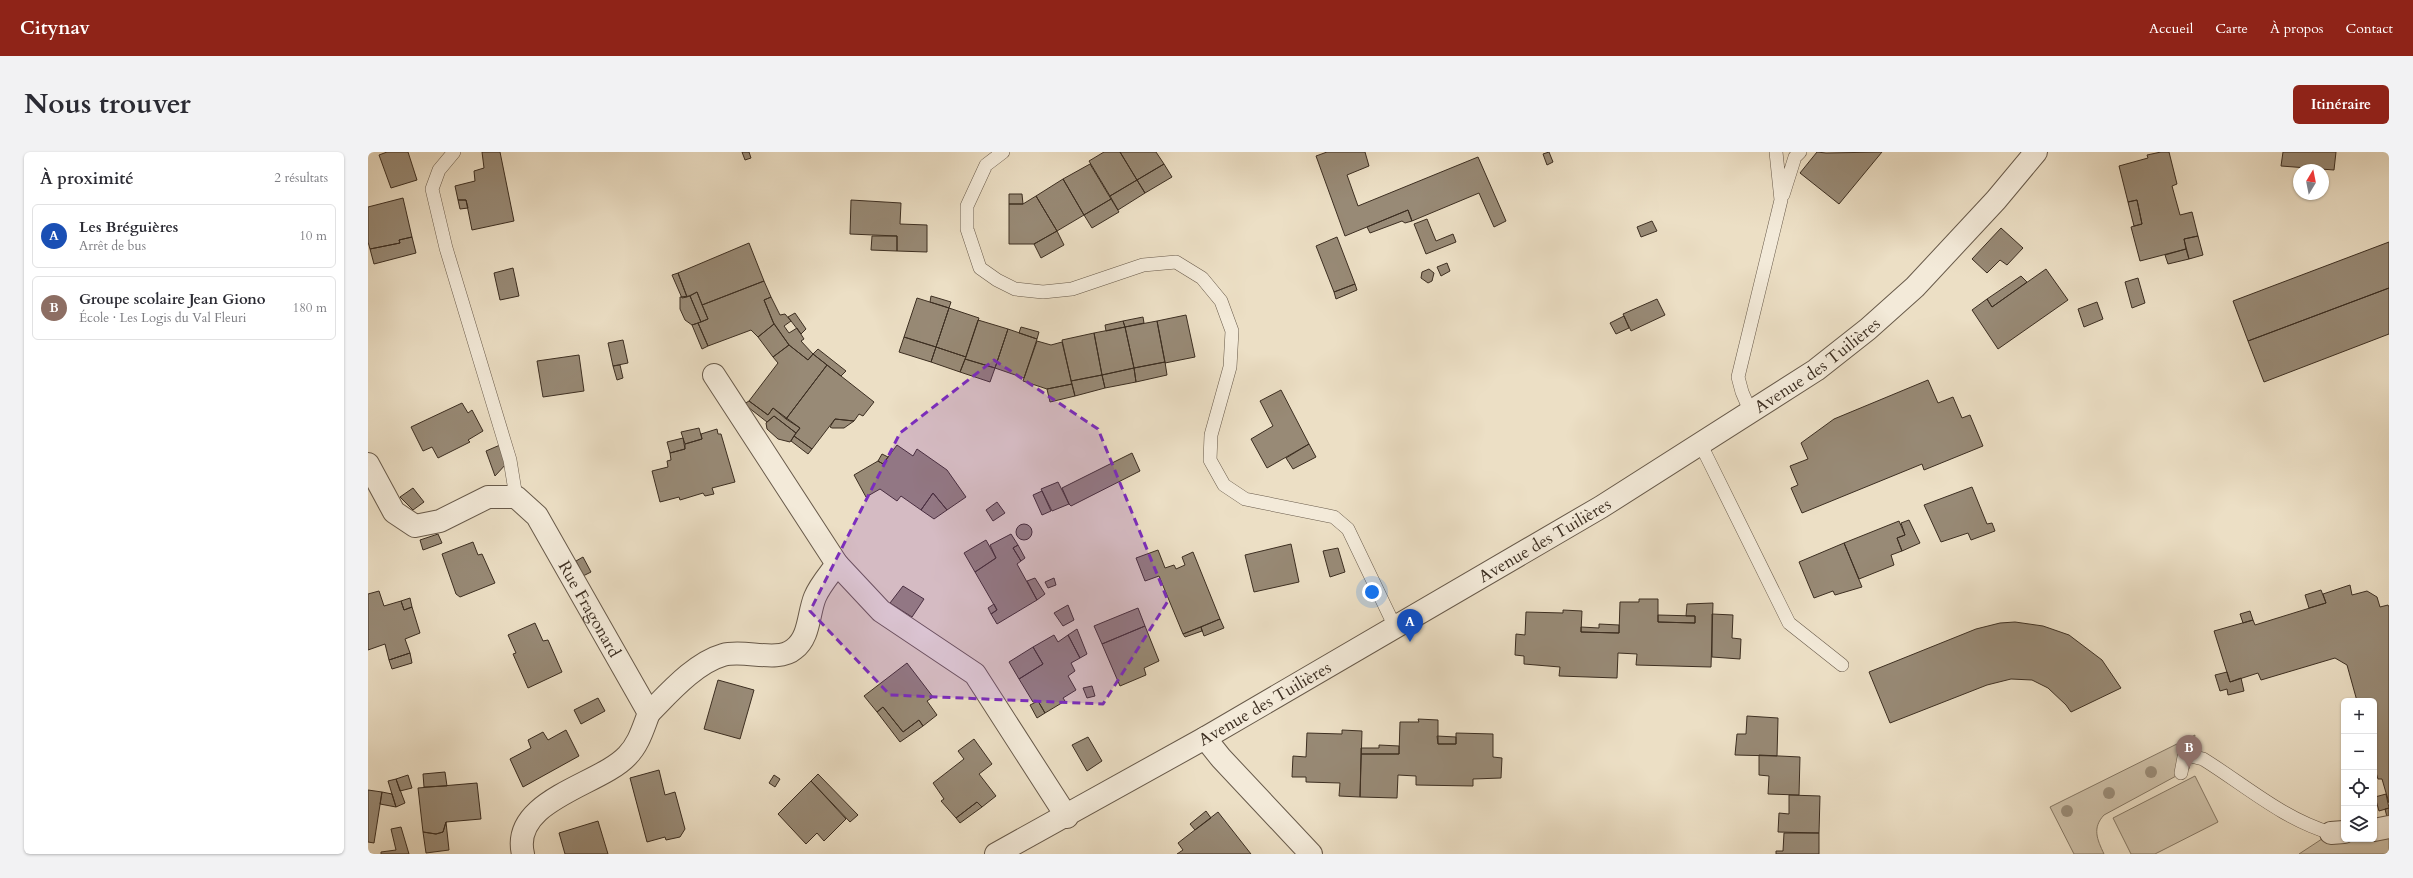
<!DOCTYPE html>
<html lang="fr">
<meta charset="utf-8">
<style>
:root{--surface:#fff;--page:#f2f2f3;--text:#2b2b33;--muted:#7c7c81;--line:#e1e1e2;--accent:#8f2418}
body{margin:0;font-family:Cardo,serif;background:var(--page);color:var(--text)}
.controls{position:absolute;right:12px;bottom:12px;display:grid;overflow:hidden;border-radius:6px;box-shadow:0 1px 3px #0004}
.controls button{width:36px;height:36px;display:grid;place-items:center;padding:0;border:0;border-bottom:1px solid var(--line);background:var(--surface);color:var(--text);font:20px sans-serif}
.compass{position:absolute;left:1925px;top:12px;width:36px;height:36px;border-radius:50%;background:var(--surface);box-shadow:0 1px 3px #0004;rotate:10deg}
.you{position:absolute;left:1004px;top:440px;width:14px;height:14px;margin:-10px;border:3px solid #fff;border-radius:50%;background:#1a73e8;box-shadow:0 0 0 6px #1a73e833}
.badge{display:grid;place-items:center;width:26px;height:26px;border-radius:50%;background:var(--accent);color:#fff;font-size:13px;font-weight:700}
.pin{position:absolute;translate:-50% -33px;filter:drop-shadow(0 1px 2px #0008)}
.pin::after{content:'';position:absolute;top:21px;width:14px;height:12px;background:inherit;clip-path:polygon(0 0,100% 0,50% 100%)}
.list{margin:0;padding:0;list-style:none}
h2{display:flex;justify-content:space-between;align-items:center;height:52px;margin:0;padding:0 16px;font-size:17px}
h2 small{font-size:13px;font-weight:400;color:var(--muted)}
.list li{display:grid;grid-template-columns:26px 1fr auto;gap:12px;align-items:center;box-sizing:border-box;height:64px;margin:0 8px 8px;padding:0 8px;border:1px solid var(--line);border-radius:6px}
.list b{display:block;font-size:15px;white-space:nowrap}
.list p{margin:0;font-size:13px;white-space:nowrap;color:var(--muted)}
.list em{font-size:13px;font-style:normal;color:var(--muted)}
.icon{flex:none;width:22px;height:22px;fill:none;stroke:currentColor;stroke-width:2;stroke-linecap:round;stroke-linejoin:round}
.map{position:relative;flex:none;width:2021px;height:702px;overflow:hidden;border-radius:6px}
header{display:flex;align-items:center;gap:24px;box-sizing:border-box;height:56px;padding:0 20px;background:var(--accent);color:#fff}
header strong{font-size:19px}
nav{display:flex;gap:22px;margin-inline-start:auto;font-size:14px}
.intro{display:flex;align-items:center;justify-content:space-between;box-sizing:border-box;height:96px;padding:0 24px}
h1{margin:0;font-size:28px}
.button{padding:10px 18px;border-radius:6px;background:var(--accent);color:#fff;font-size:14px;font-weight:700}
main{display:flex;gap:24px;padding:0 24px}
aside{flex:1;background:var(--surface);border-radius:6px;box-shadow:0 1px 3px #0004}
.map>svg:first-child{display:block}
.grass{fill:#cec1a9;stroke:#857865}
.building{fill:#988a76;stroke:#3c2e21}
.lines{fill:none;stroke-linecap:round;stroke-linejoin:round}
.service-casing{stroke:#685a4a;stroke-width:14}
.minor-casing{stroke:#685a4a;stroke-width:24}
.tertiary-casing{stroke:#685a4a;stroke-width:24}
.service{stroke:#f3ead9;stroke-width:13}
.minor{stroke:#f3ead9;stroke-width:22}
.tertiary{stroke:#f3ead9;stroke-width:22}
.tree{fill:#9b8e7a}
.marked{fill:#7b2cbf;fill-opacity:0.2;stroke:#7b2cbf;stroke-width:3;stroke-dasharray:8 5;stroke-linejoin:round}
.labels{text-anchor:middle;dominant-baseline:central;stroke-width:3;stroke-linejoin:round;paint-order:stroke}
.street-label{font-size:17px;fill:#3c2e21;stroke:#f3ead9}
</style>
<header>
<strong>Citynav</strong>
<nav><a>Accueil</a><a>Carte</a><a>À propos</a><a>Contact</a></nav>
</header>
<div class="intro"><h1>Nous trouver</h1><a class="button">Itinéraire</a></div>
<main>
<aside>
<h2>À proximité<small>2 résultats</small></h2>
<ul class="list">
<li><span class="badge" style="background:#1a4fb4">A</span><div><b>Les Bréguières</b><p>Arrêt de bus</p></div><em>10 m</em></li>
<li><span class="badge" style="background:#8d6e63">B</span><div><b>Groupe scolaire Jean Giono</b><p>École · Les Logis du Val Fleuri</p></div><em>180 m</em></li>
</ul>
</aside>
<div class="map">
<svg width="2021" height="702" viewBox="0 0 2021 702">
<rect width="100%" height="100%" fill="#ecdfc5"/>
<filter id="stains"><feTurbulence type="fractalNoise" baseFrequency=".005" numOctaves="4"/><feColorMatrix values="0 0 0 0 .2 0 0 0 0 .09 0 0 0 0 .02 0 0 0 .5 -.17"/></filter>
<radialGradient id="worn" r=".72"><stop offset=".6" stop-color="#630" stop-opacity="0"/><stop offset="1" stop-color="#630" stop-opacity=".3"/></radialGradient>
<path class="grass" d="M 1827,583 L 1821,617 L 1736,663 C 1724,676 1729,687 1736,702 L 1706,702 L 1682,655 Z
M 1827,624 L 1850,670 L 1787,702 L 1763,702 L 1745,666 Z
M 2021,675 L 2021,702 L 1931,702 L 1963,681 L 1976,687 L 2006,687 Z"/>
<path class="building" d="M 19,0 L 40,0 L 49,28 L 23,36 L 11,3 Z
M 114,0 L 132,0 L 146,69 L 104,78 L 98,48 L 90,48 L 87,34 L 107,29 L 106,19 L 116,16 Z
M 374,0 L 381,0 L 383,6 L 377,8 Z
M 736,0 L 752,0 L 769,28 L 742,44 L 721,9 Z
M 752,0 L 788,0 L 796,12 L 769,28 Z
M 959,0 L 997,0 L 1001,14 L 979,23 L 990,54 L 1110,5 L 1138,69 L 1126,75 L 1111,41 L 1044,69 L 1040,58 L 977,84 L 948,4 Z
M 1181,0 L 1185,10 L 1179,13 L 1175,2 Z
M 1449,0 L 1458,1 L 1514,0 L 1471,52 L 1432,21 Z
M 1793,0 L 1801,0 L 1809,32 L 1804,34 L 1812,63 L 1824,60 L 1830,84 L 1816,87 L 1818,97 L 1772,109 L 1763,75 L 1774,72 L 1769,48 L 1760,50 L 1751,14 L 1780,6 L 1779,3 Z
M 1915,0 L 1968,0 L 1966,18 L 1913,14 Z
M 722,12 L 743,47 L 716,63 L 695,27 Z
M 796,12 L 804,25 L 777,41 L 769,28 Z
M 695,27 L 716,63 L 689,79 L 668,44 Z
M 769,28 L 777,41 L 750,58 L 742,44 Z
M 641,42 L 654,42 L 655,52 L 641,52 Z
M 668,44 L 689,79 L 666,92 L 641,92 L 641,52 L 655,52 Z
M 35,46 L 44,85 L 31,88 L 32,91 L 2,97 L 0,90 L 0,55 Z
M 743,47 L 751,60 L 724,76 L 716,63 Z
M 90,48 L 98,48 L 100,56 L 92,57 Z
M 483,48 L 533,51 L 532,72 L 559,73 L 559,100 L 529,99 L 529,84 L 482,82 Z
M 1769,48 L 1774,72 L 1766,74 L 1760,50 Z
M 1040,58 L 1044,69 L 1037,71 L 1034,69 L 1002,81 L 999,75 Z
M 1059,67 L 1068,89 L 1085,82 L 1088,90 L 1058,102 L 1046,72 Z
M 1284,69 L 1289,79 L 1273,85 L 1269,75 Z
M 1633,76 L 1655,96 L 1639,113 L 1632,108 L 1619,121 L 1604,107 Z
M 689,79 L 696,93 L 673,106 L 666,92 Z
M 504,84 L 529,84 L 529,99 L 503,98 Z
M 1830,84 L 1835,103 L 1821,107 L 1816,87 Z
M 44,85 L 48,101 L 6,112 L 2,97 L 32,91 L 31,88 Z
M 969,85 L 987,132 L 966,140 L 948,94 Z
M 2021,90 L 2021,136 L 1880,189 L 1865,149 Z
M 381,91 L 396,129 L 334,153 L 329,140 L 319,145 L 310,121 Z
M 1818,97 L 1821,107 L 1800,112 L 1797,103 Z
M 1079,111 L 1082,119 L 1073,124 L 1069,115 Z
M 145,116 L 151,144 L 132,148 L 126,121 Z
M 1061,117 L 1066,121 L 1064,129 L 1060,131 L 1053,126 L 1054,120 Z
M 1678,117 L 1700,148 L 1630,197 L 1604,158 L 1619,147 L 1624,155 Z
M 310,121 L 319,145 L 314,146 L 304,123 Z
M 1653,124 L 1659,130 L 1624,155 L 1619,147 Z
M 1770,126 L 1777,151 L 1764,156 L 1757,130 Z
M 396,129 L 403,145 L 396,148 L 406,172 L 390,185 L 383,178 L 340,194 L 330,171 L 340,167 L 334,153 Z
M 987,132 L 989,138 L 968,147 L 966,140 Z
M 2021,136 L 2021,182 L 1896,230 L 1880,189 Z
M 329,140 L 340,167 L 333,170 L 322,144 Z
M 322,144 L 333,170 L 324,173 L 317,168 L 312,157 L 312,145 Z
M 563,144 L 583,150 L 581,156 L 562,150 Z
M 403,145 L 412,163 L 417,162 L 423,169 L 416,174 L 421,181 L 429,176 L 436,187 L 433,189 L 445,202 L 440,208 L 421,193 L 405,170 L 396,148 Z
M 549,146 L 581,156 L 568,195 L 536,185 Z
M 1289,147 L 1297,163 L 1263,179 L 1255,162 Z
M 1729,150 L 1735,167 L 1716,175 L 1710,157 Z
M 581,156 L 611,166 L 598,205 L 568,195 Z
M 427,161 L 438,177 L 433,182 L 420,165 Z
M 818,163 L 827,205 L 797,211 L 789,169 Z
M 1256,164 L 1261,176 L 1248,182 L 1242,171 Z
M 775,165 L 776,171 L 757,175 L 755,169 Z
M 610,168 L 640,177 L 627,216 L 597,207 Z
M 755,169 L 757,175 L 738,179 L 737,173 Z
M 789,169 L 797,210 L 766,216 L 757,175 Z
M 330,171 L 340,194 L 334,197 L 324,173 Z
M 406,172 L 421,193 L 405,205 L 390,185 Z
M 653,175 L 671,180 L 669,187 L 651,181 Z
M 757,175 L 766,216 L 734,223 L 726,181 Z
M 640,177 L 669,187 L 656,226 L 627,216 Z
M 726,181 L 734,223 L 703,229 L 694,188 Z
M 536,185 L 568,195 L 563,210 L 531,200 Z
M 255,188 L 260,211 L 245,214 L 240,191 Z
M 669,189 L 683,193 L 694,190 L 704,232 L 679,237 L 655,229 Z
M 421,193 L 440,208 L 445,202 L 459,213 L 418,267 L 405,256 L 400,263 L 381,249 L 410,211 L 405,205 Z
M 568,195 L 598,205 L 592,220 L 563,210 Z
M 450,197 L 478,219 L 473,224 L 445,202 Z
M 211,203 L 216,239 L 175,245 L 169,209 Z
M 597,207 L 627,216 L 622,230 L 592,220 Z
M 797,210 L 799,223 L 768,230 L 766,216 Z
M 252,213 L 255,226 L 249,228 L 245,214 Z
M 459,213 L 506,250 L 495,264 L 491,262 L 486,269 L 467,267 L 444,297 L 426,284 L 432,276 L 418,267 Z
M 766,216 L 768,230 L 737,236 L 734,223 Z
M 734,223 L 737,236 L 707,244 L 703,229 Z
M 1560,228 L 1570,251 L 1585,245 L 1594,266 L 1602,263 L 1615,294 L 1556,318 L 1554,312 L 1434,361 L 1423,336 L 1430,333 L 1422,314 L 1440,307 L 1433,291 L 1466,267 Z
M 704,232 L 707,244 L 682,250 L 679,237 Z
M 913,238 L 941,292 L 899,316 L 883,287 L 905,274 L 892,249 Z
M 381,249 L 400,263 L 405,256 L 432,276 L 428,281 L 406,264 L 399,270 L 376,252 Z
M 94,251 L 100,261 L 104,258 L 115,279 L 100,288 L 102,290 L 70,306 L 64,295 L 55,299 L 43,275 Z
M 406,264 L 428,281 L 422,290 L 410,287 L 399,277 L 398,271 Z
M 467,267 L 486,269 L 476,276 L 464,276 L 462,275 Z
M 331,276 L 334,287 L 317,292 L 313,280 Z
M 349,277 L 350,282 L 353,282 L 367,330 L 344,336 L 346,342 L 337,344 L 335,341 L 312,348 L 311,345 L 292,350 L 284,319 L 300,315 L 299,309 L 303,308 L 302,301 L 317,297 L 317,292 L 334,287 L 333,282 Z
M 426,284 L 444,297 L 440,302 L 423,289 Z
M 315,286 L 317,297 L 302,301 L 299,290 Z
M 941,292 L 948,305 L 925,317 L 918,306 Z
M 132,293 L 139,311 L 127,324 L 118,299 Z
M 529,293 L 545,304 L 549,297 L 579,318 L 598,345 L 579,358 L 565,341 L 553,358 L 533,344 L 529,349 L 512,337 L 498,345 L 486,323 L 510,309 L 515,312 Z
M 764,301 L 772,319 L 703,354 L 701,352 L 694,336 Z
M 514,302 L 520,305 L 515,312 L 510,309 Z
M 690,330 L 701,352 L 684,359 L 673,337 Z
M 1604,335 L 1619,372 L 1624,371 L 1627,379 L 1603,388 L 1600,381 L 1573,390 L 1556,353 Z
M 45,336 L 56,350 L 45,358 L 32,345 Z
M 674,339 L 683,359 L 674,363 L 665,343 Z
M 565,341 L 579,358 L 566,367 L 553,358 Z
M 629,350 L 637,361 L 625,369 L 618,358 Z
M 1541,368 L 1552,391 L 1534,399 L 1529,386 L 1537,383 L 1533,371 Z
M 1531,369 L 1537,383 L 1529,386 L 1534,399 L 1523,403 L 1526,413 L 1491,427 L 1476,391 Z
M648 380a8 8 0 1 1 16 0a8 8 0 1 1-16 0Z
M 70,382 L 74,391 L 55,398 L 52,388 Z
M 643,382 L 650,393 L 645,396 L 653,409 L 649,412 L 669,448 L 629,472 L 623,462 L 629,458 L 607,420 L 628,406 L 622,393 Z
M 618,388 L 628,406 L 607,420 L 596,401 Z
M 105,390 L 110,403 L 114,402 L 127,431 L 92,445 L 88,442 L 74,402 Z
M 1476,391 L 1494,435 L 1467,443 L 1465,439 L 1446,446 L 1431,410 Z
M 923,392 L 931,430 L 886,440 L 877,403 Z
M 650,393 L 657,406 L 653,409 L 645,396 Z
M 970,396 L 977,420 L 962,425 L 955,399 Z
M 790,398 L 797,416 L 806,413 L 808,417 L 817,413 L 814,405 L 825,400 L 852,467 L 815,482 L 791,424 L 777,429 L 768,406 Z
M 215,405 L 223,420 L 215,424 L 208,409 Z
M 667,426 L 677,442 L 669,448 L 659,429 Z
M 686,426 L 688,433 L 680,436 L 677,430 Z
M 1982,433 L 1984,443 L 1999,439 L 2009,445 L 2012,455 L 2020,453 L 2021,455 L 2021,651 L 2014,627 L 2010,627 L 2006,614 L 2006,549 L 1989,549 L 1979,513 L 1967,506 L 1893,528 L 1890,521 L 1862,530 L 1846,479 L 1885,468 L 1887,473 L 1958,451 L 1955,442 Z
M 535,434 L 556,447 L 544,465 L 522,451 Z
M 1953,438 L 1958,451 L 1941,456 L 1937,443 Z
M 11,439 L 16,454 L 33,449 L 36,458 L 44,455 L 52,481 L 37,487 L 42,501 L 21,508 L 17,492 L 0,498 L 0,442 Z
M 42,446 L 44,455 L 36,458 L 33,449 Z
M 1271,447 L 1290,447 L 1290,470 L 1327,471 L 1327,464 L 1318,464 L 1319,452 L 1345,451 L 1343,515 L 1268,513 L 1269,502 L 1250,501 L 1249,526 L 1191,524 L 1192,515 L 1156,512 L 1156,504 L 1147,503 L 1148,482 L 1157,483 L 1158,460 L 1195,461 L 1195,458 L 1214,459 L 1213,480 L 1251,481 L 1252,450 L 1271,450 Z
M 626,452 L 629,458 L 623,462 L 620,456 Z
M 700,453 L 706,468 L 695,474 L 686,461 Z
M 770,456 L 777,474 L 734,492 L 726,474 Z
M 1882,459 L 1885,468 L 1875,471 L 1872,462 Z
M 1344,462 L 1365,463 L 1364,486 L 1373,487 L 1372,507 L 1344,505 Z
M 1290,463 L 1327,464 L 1327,471 L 1290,470 Z
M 852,467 L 856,476 L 836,484 L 833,475 Z
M 1647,470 L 1675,474 L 1701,483 L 1734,508 L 1753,536 L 1703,560 L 1698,553 L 1680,536 L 1664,528 L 1643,527 L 1619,533 L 1522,571 L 1501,520 L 1608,477 L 1632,471 Z
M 167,471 L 175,489 L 180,488 L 194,520 L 160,536 L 145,502 L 148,501 L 140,483 Z
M 1231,472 L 1251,473 L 1251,481 L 1213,480 L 1213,475 L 1231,476 Z
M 777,474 L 791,509 L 776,516 L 778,523 L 752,534 L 734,492 Z
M 833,475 L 834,479 L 817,485 L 815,482 Z
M 709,477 L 719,502 L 712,506 L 700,483 Z
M 686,483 L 690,490 L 700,483 L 712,506 L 703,511 L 707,519 L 700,524 L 708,538 L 695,546 L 697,549 L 677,561 L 670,549 L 665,550 L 651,527 L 675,512 L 665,495 Z
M 665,495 L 675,512 L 651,527 L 641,510 Z
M 42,501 L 44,511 L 24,517 L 21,508 Z
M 539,511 L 565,545 L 559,549 L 569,563 L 555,574 L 551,568 L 535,580 L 515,555 L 509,560 L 496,544 Z
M 1859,520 L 1862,530 L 1873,526 L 1876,539 L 1860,543 L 1859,537 L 1852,539 L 1847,523 Z
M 350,528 L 386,538 L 372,587 L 336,577 Z
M 724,534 L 727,544 L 719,546 L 715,536 Z
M 230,546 L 237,559 L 213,572 L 206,558 Z
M 670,549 L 677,561 L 669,566 L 662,553 Z
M 515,555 L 535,580 L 551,568 L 555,574 L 532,590 L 509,560 Z
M 1379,564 L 1410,566 L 1409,604 L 1367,603 L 1369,582 L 1378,582 Z
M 1050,567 L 1070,568 L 1070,592 L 1088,592 L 1088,581 L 1125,582 L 1125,605 L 1134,606 L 1133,626 L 1105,627 L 1105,634 L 1048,633 L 1048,624 L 1030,623 L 1029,646 L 992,645 L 993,602 L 1031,602 L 1032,570 L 1051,570 Z
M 198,578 L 211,604 L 155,635 L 142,607 L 163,596 L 160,588 L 175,580 L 180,588 Z
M 974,578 L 994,579 L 992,645 L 971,644 L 972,631 L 938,630 L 938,625 L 924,625 L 925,604 L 938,605 L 939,581 L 974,582 Z
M 1069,584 L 1088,585 L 1088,592 L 1070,592 Z
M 720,585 L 734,609 L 719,619 L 704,593 Z
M 606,587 L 624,612 L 611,622 L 628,644 L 614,655 L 609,650 L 588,666 L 573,649 L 576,647 L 565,631 L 596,607 L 590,599 Z
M 1011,593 L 1031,594 L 1031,602 L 993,602 L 993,596 L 1011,596 Z
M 1391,603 L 1432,605 L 1431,643 L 1400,642 L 1401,624 L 1391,623 Z
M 291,618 L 297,643 L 307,640 L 317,677 L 312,685 L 298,688 L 297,685 L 279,690 L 262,626 Z
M 77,620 L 79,634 L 56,635 L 55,622 Z
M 450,622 L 490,663 L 482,670 L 443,629 Z
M 40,623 L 44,636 L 32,639 L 28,627 Z
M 406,623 L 412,627 L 407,635 L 401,631 Z
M 28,627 L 37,651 L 28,655 L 20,629 Z
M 443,629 L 478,667 L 456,689 L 449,681 L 438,692 L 410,662 Z
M 109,631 L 113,667 L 78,670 L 75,680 L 68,682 L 55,680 L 50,636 Z
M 0,638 L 14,640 L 6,691 L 0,690 Z
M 14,640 L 24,642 L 28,655 L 12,652 Z
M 2018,642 L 2021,656 L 2011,659 L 2007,645 Z
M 1421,643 L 1452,644 L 1451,681 L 1410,680 L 1411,661 L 1421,662 Z
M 609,650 L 614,655 L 592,671 L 588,666 Z
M 2021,656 L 2021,664 L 2019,665 L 2017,657 Z
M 838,659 L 843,666 L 827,678 L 822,672 Z
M 850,660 L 883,702 L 809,702 L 815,698 L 810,691 Z
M 230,669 L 240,702 L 197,702 L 191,681 Z
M 78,670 L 81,698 L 58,701 L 55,680 L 68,682 L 75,680 Z
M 33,675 L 41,702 L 13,702 L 13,700 L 28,698 L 23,677 Z
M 1416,681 L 1451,681 L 1451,702 L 1408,702 L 1408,699 L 1415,699 Z"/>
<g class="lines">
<g class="service-casing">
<path id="service" d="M 86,0 L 71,18 L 64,37 L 78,96 L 142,308 L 148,345
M 635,0 L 618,13 L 599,54 L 599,77 L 612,116 L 629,128 L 647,137 L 675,140 L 704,137 L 775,113 L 808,110 L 834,126 L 853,149 L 864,179 L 862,215 L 843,283 L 842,308 L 856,333 L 877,347 L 966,365 L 980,377 L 1027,475
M 1415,43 L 1427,5 L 1432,0
M 1383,261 L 1374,240 L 1370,225 L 1413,48 L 1408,0
M 1333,293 L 1421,471 L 1474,513
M 1813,621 L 1816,605 L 1823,604 L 1835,607 C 1877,633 1915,667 1963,681"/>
</g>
<g class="minor-casing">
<g id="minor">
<path d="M 346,223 L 469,412 L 513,459 L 607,522 L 699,665"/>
<path id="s1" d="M 0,312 L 26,360 L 47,374 L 72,369 L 120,345 L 148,345 L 169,364 L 281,561 C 275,576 271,592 259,604 C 232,633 142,648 155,702"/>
<path d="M 281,561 C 301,541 327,511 355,503 C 376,497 410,511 426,497 C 442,485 440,462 447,445 C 452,433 462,422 469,412"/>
<path d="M 837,586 L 853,606 L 943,702"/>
<path d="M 2006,678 L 2021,675"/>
<path d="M 1963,681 L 1976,680"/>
</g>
</g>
<g class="tertiary-casing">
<g id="tertiary">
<path id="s2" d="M 628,702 L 837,586 L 1233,355 L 1448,218 L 1500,177 L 1547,135 L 1628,48 L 1668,0"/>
</g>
</g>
<use href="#service" class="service"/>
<use href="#minor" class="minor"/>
<use href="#tertiary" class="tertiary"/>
</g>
<g class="tree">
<circle cx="1783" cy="620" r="6"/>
<circle cx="1741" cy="641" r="6"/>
<circle cx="1699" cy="659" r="6"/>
</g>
<path class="marked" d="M 626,208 L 730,277 L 800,449 L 735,552 L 522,543 L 442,459 L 532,281 Z"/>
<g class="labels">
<g class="street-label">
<text stroke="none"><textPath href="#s2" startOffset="956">Avenue des Tuilières</textPath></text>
<text stroke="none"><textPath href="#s2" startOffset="632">Avenue des Tuilières</textPath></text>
<text stroke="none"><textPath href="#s1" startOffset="322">Rue Fragonard</textPath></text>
<text stroke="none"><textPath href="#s2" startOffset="308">Avenue des Tuilières</textPath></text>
</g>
</g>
<rect width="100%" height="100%" filter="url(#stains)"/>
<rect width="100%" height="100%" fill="url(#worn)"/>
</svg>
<div class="controls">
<button>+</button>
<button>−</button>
<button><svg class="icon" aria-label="locate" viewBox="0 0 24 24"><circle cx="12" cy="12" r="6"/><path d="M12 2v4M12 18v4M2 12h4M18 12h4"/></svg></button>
<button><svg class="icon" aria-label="layers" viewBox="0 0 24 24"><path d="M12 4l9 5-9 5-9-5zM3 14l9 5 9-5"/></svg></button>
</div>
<svg class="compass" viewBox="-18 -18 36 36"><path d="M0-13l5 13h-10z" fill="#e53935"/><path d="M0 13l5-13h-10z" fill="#7c7c81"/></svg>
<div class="you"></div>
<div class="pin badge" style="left:1042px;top:490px;background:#1a4fb4">A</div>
<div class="pin badge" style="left:1821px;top:616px;background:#8d6e63">B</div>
</div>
</main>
